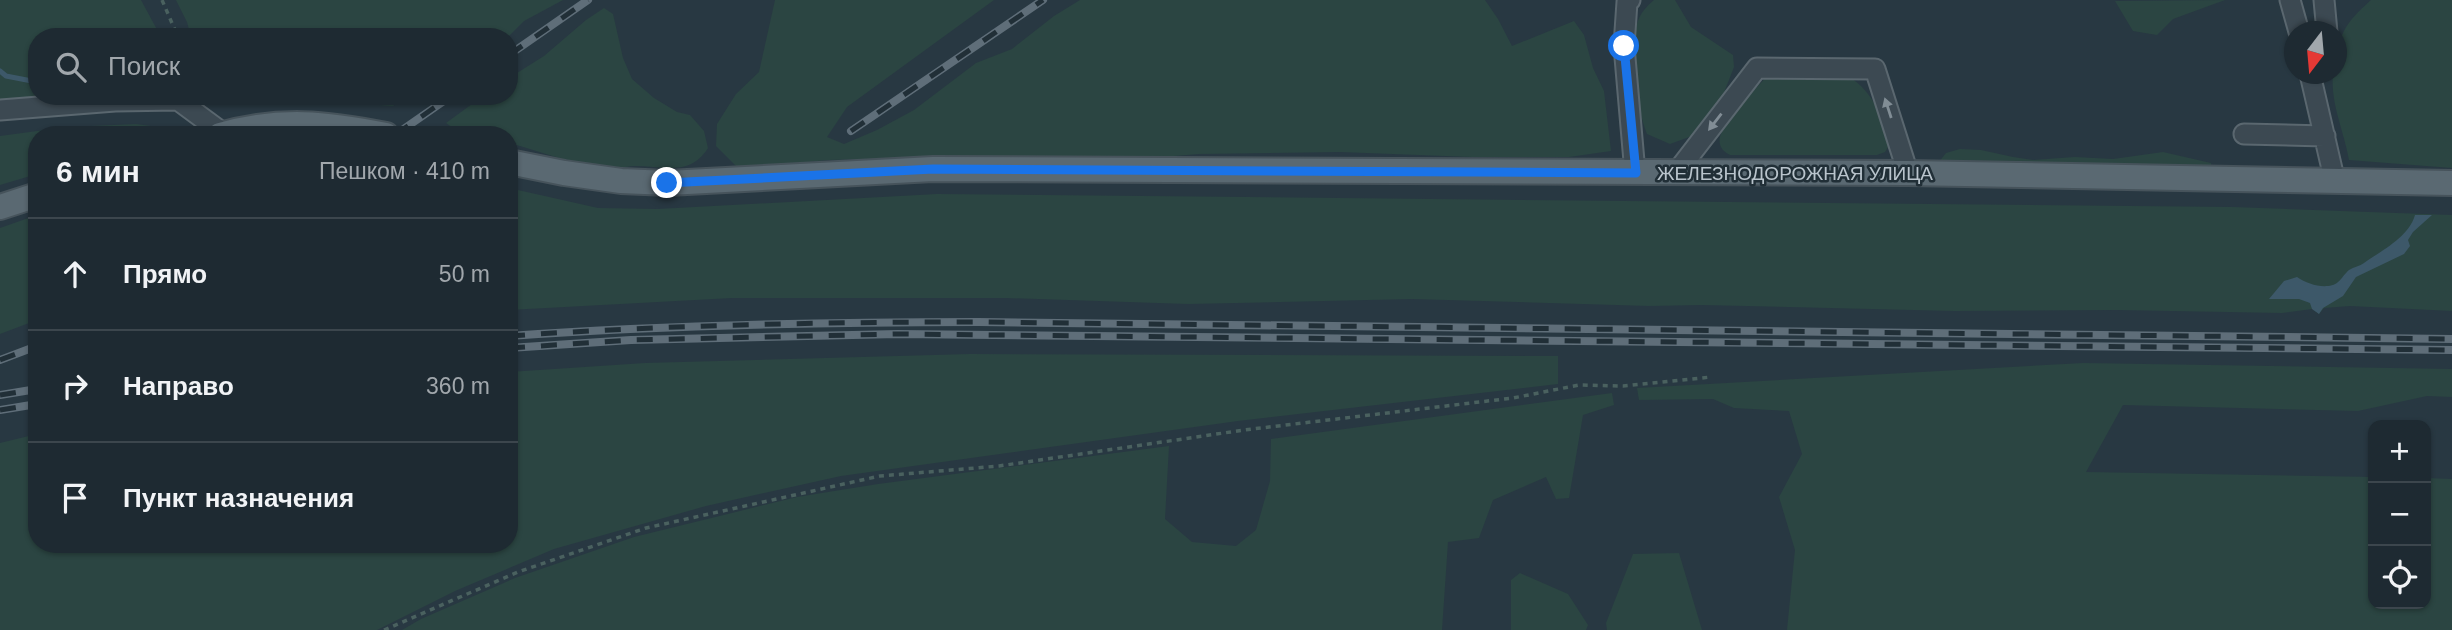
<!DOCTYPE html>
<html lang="ru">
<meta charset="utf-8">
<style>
:root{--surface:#1e2a32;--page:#2b363e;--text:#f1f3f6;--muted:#a1a7ac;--line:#3c464d}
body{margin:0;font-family:Arial,sans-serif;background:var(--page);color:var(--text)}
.controls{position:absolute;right:21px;bottom:21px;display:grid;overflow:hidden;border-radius:14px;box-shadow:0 2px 5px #0004}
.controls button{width:63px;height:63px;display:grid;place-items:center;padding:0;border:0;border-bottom:2px solid var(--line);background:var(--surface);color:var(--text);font:35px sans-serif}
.compass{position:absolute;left:2284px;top:21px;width:63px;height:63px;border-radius:50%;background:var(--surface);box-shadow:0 2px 5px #0004;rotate:196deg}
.stop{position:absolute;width:21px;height:21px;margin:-16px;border:5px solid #1a73e8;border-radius:50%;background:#fff}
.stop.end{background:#1a73e8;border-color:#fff;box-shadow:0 2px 7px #0008}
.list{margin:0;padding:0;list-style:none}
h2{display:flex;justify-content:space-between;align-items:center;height:91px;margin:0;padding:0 28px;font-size:30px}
h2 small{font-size:23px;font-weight:400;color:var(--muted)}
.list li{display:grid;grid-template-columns:46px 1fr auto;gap:21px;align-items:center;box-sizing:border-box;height:112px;padding:0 28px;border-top:2px solid var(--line)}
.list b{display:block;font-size:26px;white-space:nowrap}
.list em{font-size:23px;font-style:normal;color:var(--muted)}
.icon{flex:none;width:38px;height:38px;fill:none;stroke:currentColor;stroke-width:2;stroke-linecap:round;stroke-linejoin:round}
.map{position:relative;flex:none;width:2452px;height:630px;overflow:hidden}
.search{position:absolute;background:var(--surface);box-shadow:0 2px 5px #0004;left:28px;top:28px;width:490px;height:77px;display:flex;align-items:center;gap:18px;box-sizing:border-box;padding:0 24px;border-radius:28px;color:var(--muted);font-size:26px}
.panel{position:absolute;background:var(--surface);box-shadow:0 2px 5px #0004;left:28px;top:126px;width:490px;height:427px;border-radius:28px}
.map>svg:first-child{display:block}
.green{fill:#2b4542}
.water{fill:#3d5869}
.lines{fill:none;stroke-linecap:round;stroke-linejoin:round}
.stream{stroke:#3d5869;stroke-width:5}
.minor-casing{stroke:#5a676f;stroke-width:23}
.major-casing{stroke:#46535b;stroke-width:28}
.path{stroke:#4a615f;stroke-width:3.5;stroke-dasharray:5 5;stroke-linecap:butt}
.minor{stroke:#3c4952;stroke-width:19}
.major{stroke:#5a6972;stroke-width:24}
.rail-casing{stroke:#5f6e79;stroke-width:8}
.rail{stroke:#212f37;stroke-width:5;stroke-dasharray:16;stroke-linecap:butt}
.oneway{fill:#818d95}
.route{stroke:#1a73e8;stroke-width:9}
.labels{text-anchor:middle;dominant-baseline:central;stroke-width:5;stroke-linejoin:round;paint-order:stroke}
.street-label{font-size:19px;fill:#b9c4cc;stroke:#212f37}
</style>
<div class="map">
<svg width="2452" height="630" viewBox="0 0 2452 630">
<rect width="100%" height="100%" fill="#283842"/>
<path class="green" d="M 0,0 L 141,0 L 161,37 L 37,37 L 37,96 L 116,96 L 0,100 Z
M 176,0 L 563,0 L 524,21 L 508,37 L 191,37 L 187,22 Z
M 775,0 L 994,0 L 847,107 L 827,137 L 844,144 L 877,130 L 914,110 L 976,63 L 1012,49 L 1054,16 L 1080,0 L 1485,0 L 1498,19 L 1512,46 L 1574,21 L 1584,35 L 1593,68 L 1604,91 L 1611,151 L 1569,157 L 1471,157 L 1340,152 L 1199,154 L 1150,158 L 938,157 C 901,161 865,158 829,160 C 798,162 768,169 737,167 L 716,146 L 717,124 L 736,94 L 759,72 Z
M 1654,0 L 1675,0 L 1691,27 L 1733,55 L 1734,67 L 1723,95 L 1692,136 L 1670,144 L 1647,134 C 1636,105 1628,51 1638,21 C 1641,12 1647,6 1654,0 Z
M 2225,0 L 2173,19 L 2157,35 L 2133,31 L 2115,1 Z
M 2371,0 L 2452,0 L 2452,168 L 2349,160 C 2344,131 2330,103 2333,74 L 2336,74 C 2336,37 2344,24 2371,0 Z
M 604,8 L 613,14 L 623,58 L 632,79 L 654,98 L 677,112 L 690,115 L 704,131 L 708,148 C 690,177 663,166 635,166 C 628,166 621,169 614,168 C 578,167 543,152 509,143 L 509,135 C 487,135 464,138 446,123 L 483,96 L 509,96 L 509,78 L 544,56 L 586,20 Z
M 1773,72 L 1843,74 C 1872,87 1881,115 1890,144 L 1885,152 L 1877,155 L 1730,155 C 1723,152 1718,146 1720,137 C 1723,124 1761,80 1773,72 Z
M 312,96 L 404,96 L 393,106 L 351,103 Z
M 136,124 L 151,126 L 153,135 L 37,135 L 37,174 L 0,185 L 0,136 L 67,127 Z
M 1960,149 L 1981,150 L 2013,157 L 2033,160 L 2075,157 L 2113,159 L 2163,152 L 2211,163 L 2211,173 L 1938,163 L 1946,153 Z
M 509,188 L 598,208 L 658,209 L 937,194 L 2232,207 L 2452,215 L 2452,311 L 2350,306 L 2324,308 L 2319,314 L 2312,309 L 2282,313 L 2117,310 L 1954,311 L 1701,305 L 1649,306 L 1412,299 L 1188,304 L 1006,298 L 732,298 L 509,310 Z
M 37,215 L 37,320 L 0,334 L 0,228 Z
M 970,354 L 1558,356 L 1558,384 L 1238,421 L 841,476 L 706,506 L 554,549 L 455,591 L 377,630 L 0,630 L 0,443 L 37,434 L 37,544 L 509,544 L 509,372 L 645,363 Z
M 2083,363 L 2452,369 L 2452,397 L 2427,396 L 2358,411 L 2123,405 L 2086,472 L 2373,477 L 2373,604 L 2426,604 L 2426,478 L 2452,479 L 2452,630 L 1787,630 L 1795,550 L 1779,497 L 1802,454 L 1789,411 L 1734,408 L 1713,399 L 1639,400 L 1637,388 Z
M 1612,393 L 1614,405 L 1583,415 L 1569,498 L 1556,499 L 1546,477 L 1493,500 L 1479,538 L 1448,542 L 1442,630 L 402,630 L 421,619 L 515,578 L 634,537 L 797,497 L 878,484 L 1169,446 L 1165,519 L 1192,542 L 1236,546 L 1256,530 L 1270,481 L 1271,439 Z
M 1679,553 L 1702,630 L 1607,630 L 1606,623 L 1633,554 Z
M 1520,573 L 1568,594 L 1588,625 L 1586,630 L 1511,630 L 1511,580 Z"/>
<path class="water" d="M 2415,215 L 2432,215 L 2413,232 L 2408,240 L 2410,246 L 2404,254 L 2356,277 L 2343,296 L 2323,308 L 2319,314 L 2312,309 L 2310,303 L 2299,299 L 2269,299 L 2284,281 L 2297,277 C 2306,283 2317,287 2328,286 C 2340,285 2341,277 2349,270 C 2354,267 2360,266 2364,263 C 2381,251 2409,237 2415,215 Z"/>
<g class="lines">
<path class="stream" d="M 0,71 L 6,76 L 37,82"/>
<g class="minor-casing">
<path id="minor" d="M 1630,0 L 1627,2 L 1624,46 L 1635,173
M 2290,0 L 2299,32
M 2324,0 L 2327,32
M 2310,74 L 2335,182
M 0,110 L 115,101 L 178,100 L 224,134
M 2244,134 L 2325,136
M 1676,173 L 1757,68 L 1875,69 L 1908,173"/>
</g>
<g class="major-casing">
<path id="major" d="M 220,135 C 280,118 326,123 386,135
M 509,162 L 564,173 L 621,181 L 668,183 L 933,169 L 1908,173 L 2452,183
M 0,207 L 37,195"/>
</g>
<path class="path" d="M 162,0 L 178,37
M 384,630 L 518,572 L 646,528 L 880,476 L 999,466 L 1244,430 L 1513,398 L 1579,385 L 1623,386 L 1711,377"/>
<use href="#minor" class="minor"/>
<use href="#major" class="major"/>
<g class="rail-casing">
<path id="rail" d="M 509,55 L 588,0
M 851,131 L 1043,0
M 395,135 L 451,96
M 509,336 C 665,325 821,322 978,322 L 2452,339
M 509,348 L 631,340 L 898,334 L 2452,350
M 0,360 L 37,346
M 0,395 L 37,389
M 0,410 L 37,404"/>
</g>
<use href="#rail" class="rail"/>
</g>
<defs><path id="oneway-solid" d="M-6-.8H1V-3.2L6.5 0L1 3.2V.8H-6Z" transform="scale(1.75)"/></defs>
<g class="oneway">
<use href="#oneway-solid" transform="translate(1888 108) rotate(-108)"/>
<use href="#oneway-solid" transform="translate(1715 122) rotate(128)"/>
</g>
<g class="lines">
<path class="route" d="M 667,183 L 933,169 L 1636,173 L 1624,46"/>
</g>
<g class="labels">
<g class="street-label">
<text x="1795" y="173">ЖЕЛЕЗНОДОРОЖНАЯ УЛИЦА</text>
</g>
</g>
</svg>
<div class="controls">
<button>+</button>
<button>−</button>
<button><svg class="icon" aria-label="locate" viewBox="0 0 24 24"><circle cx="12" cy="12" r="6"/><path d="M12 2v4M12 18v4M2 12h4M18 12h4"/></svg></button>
</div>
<svg class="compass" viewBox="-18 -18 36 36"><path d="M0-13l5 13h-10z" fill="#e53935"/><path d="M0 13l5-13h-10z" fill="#a1a7ac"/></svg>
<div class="stop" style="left:1624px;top:46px"></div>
<div class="stop end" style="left:667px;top:183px"></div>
<div class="search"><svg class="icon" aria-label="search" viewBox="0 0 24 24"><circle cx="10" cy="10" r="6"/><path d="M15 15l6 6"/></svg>Поиск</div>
<section class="panel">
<h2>6 мин<small>Пешком · 410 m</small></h2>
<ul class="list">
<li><svg class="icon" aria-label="ahead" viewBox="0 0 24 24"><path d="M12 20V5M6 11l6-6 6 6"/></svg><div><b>Прямо</b></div><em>50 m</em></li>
<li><svg class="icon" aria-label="right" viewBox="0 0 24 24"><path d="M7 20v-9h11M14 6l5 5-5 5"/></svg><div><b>Направо</b></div><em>360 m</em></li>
<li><svg class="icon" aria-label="arrive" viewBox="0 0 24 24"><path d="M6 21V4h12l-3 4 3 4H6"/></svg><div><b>Пункт назначения</b></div></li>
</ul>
</section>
</div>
